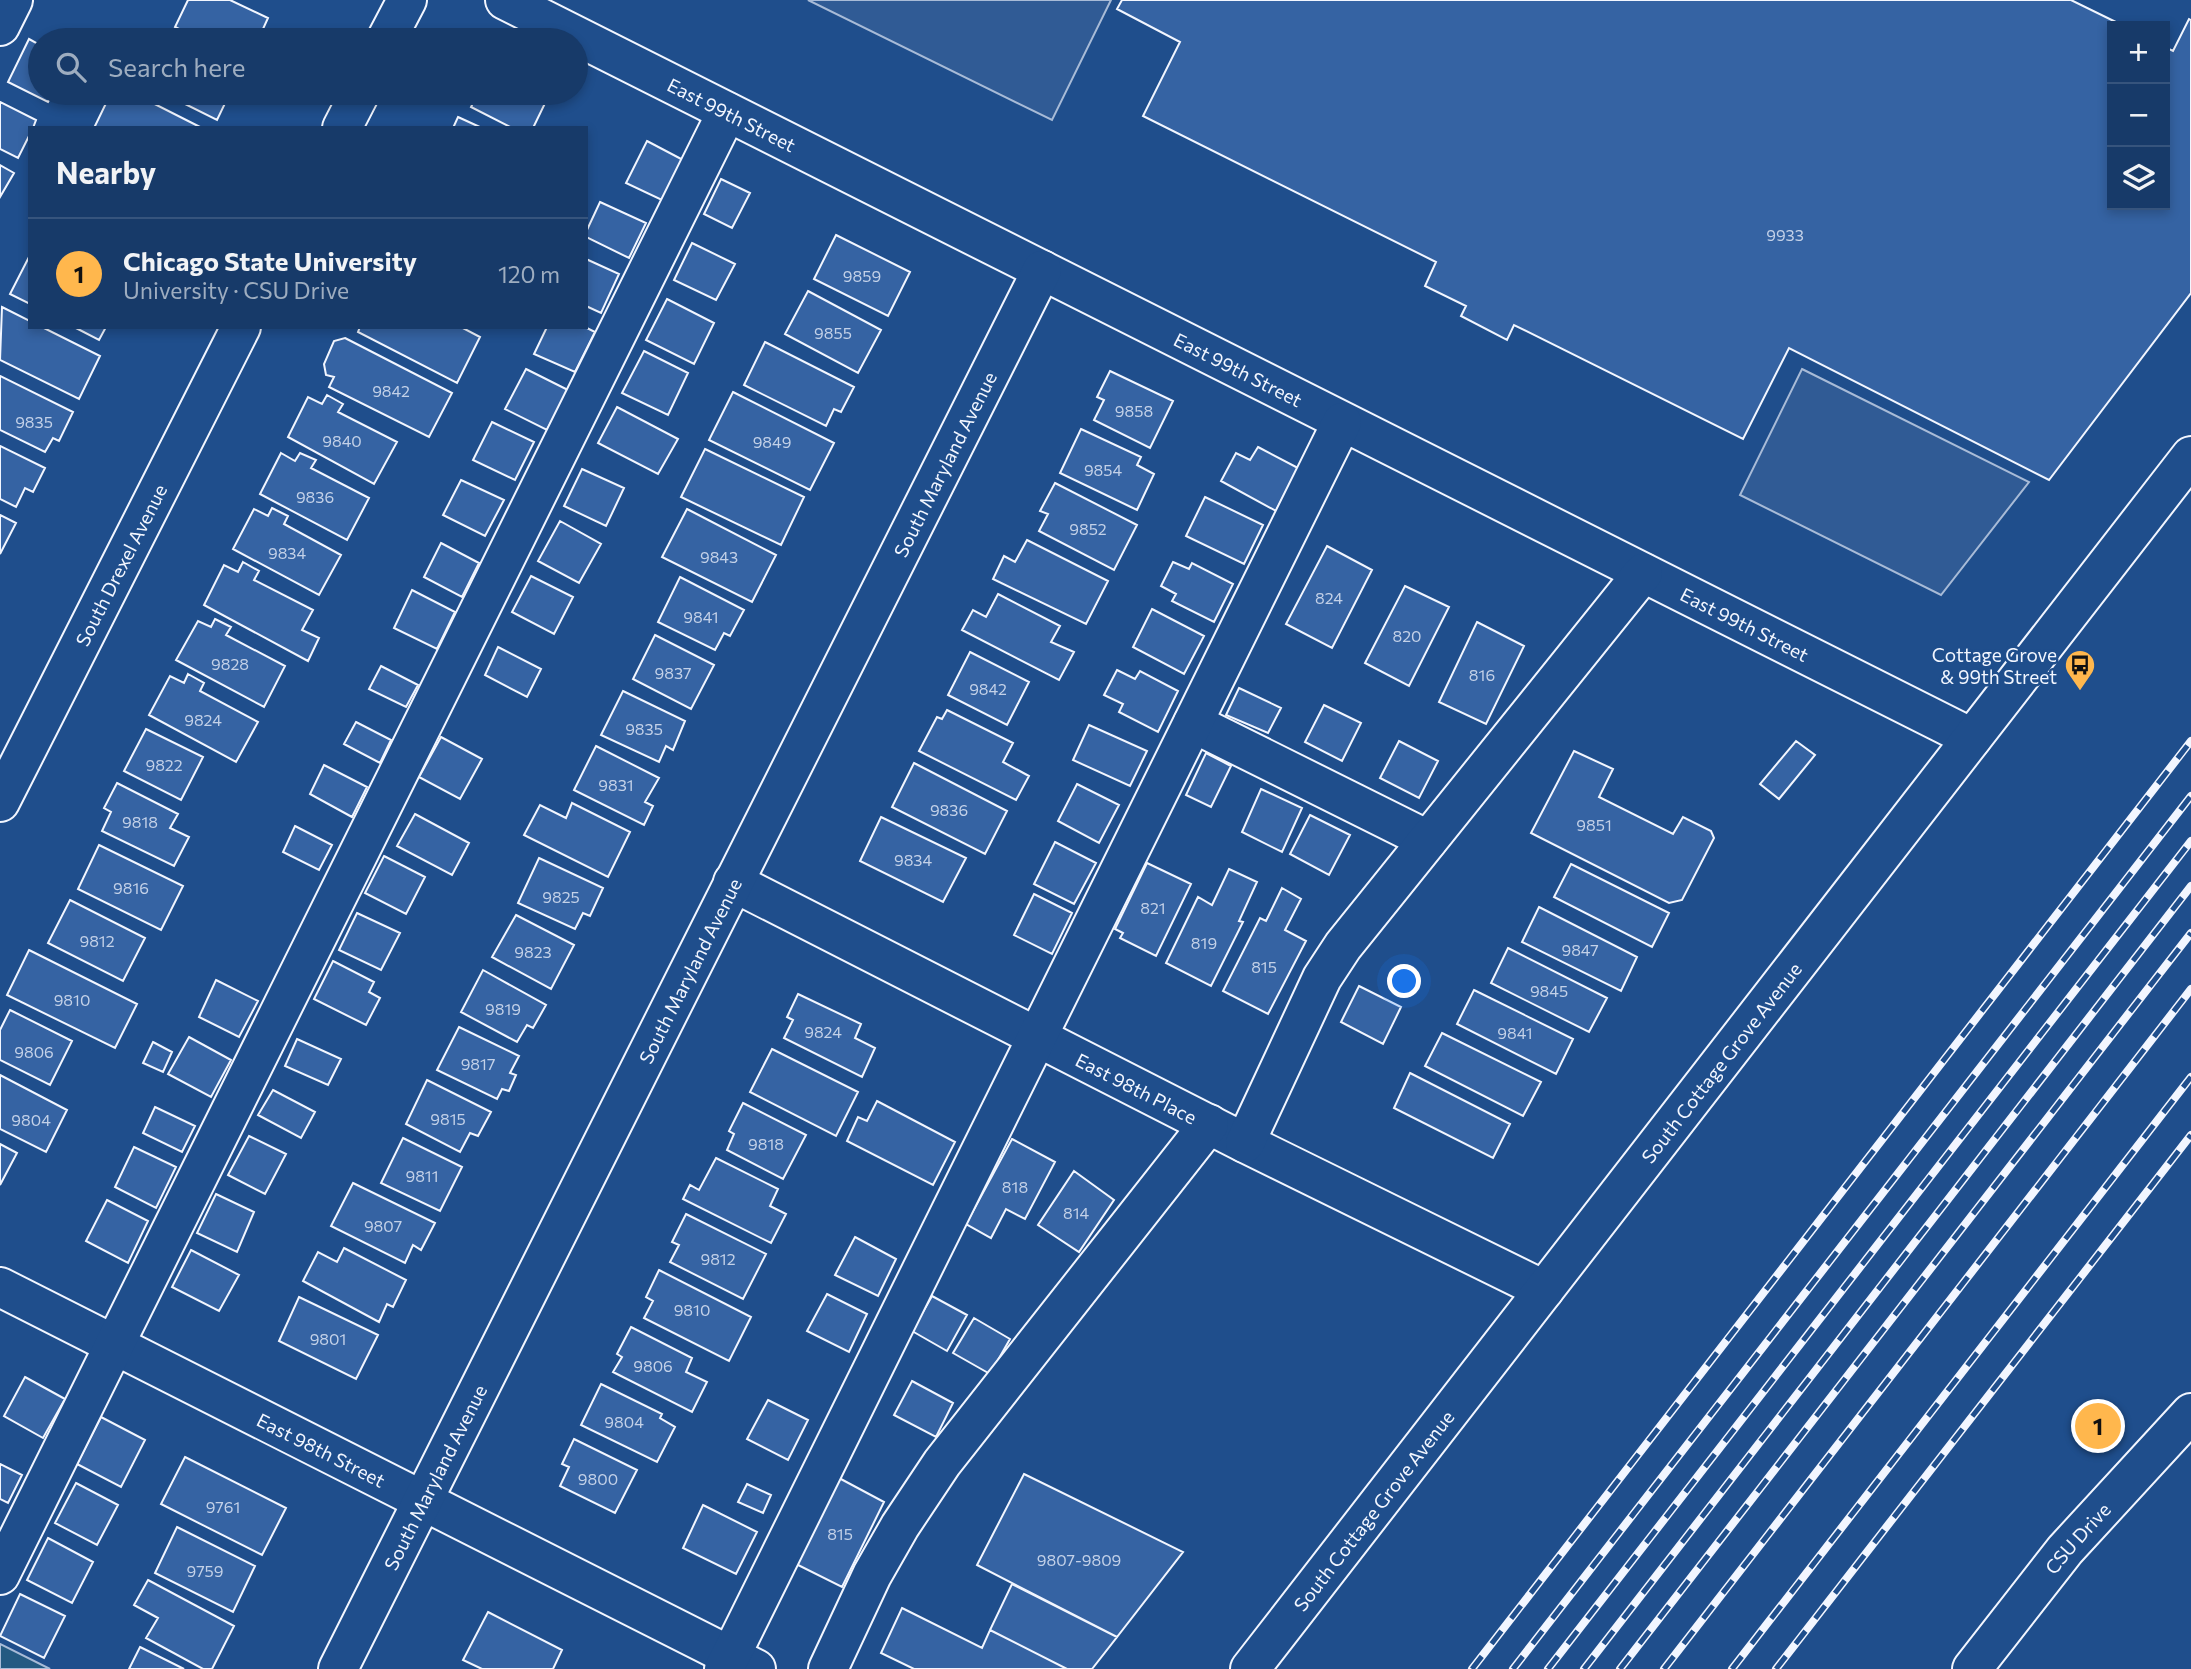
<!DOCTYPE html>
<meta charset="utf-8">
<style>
:root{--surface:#173a69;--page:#244571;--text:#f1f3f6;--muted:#9eadc0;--line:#36547d;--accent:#ffb74d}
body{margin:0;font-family:Commissioner,sans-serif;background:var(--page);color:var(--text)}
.controls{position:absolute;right:21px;top:21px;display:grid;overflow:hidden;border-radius:0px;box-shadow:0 4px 10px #0003}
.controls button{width:63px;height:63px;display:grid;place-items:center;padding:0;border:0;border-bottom:2px solid var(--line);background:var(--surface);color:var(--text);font:35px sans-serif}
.you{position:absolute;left:1405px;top:982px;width:24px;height:24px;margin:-18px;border:5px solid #fff;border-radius:50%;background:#1a73e8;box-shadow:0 0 0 10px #1a73e833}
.badge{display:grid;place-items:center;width:46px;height:46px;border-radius:50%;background:var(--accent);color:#111;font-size:23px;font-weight:700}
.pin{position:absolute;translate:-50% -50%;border:4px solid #fff;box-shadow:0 2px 7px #0006}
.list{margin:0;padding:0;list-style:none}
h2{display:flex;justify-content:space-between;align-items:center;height:91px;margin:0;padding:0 28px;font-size:30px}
h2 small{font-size:23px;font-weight:400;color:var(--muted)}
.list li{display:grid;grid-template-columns:46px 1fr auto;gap:21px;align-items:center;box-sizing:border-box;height:112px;padding:0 28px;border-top:2px solid var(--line)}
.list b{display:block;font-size:26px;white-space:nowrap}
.list p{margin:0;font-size:23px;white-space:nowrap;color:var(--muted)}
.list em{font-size:23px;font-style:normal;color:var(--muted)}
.icon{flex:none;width:38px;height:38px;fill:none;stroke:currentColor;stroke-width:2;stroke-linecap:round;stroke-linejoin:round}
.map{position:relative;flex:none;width:2191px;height:1669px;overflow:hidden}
.search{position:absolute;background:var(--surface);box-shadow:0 4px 10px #0003;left:28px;top:28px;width:560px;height:77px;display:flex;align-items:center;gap:18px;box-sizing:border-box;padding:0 24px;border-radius:38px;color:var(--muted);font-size:26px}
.panel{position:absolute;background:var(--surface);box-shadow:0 4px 10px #0003;left:28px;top:126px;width:560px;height:203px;border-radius:0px}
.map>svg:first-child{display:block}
.green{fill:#245a82;stroke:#a8bbd7;stroke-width:2}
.parking{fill:#305b95;stroke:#a8bbd7;stroke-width:2}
.building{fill:#3563a3;stroke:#f2f6ff;stroke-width:2}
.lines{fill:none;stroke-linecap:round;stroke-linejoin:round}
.minor-casing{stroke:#f2f6ff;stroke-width:42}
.minor{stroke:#1f4e8c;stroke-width:38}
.rail-casing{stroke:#f2f6ff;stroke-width:8}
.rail{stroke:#1f4e8c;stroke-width:5;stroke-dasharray:16;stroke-linecap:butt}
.labels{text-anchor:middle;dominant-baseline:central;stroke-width:5;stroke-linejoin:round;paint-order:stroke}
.number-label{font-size:16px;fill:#c3d1e8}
.street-label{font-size:19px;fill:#f2f6ff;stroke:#1f4e8c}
.poi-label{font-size:19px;fill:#f2f6ff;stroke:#1f4e8c;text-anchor:end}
</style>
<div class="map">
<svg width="2191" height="1669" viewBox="0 0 2191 1669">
<rect width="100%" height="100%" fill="#1f4e8c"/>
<path class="green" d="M 0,1644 L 50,1669 L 0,1669 Z"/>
<path class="parking" d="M 808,0 L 1111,0 L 1052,120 Z
M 1802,369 L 2029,482 L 1941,595 L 1740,495 Z"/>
<path class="building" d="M 188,0 L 230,0 L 268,18 L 258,40 L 202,40 L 175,27 Z
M 1122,0 L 2071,0 L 2124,26 L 2112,26 L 2112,205 L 2165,205 L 2165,47 L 2173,51 L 2189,19 L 2191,20 L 2191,293 L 2049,480 L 1789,348 L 1743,439 L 1514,325 L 1507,340 L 1461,316 L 1466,306 L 1425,286 L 1436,262 L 1143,116 L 1180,42 L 1117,9 Z
M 29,39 L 40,45 L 40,93 L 53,93 L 48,102 L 8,82 Z
M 111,93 L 133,93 L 202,128 L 94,128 Z
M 163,93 L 230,93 L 217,120 Z
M 478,93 L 550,93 L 533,128 L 512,128 L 471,107 Z
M 0,102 L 36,120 L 33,128 L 30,128 L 30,134 L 18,158 L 0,149 Z
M 458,117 L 482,128 L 453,128 Z
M 647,141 L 685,161 L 664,201 L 626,183 Z
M 0,165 L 14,173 L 0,197 Z
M 721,179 L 750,193 L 732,228 L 704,214 Z
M 600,202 L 646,223 L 629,258 L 586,237 L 586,232 Z
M 836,235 L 910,272 L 888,316 L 814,279 Z
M 692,243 L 735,264 L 716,300 L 674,280 Z
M 30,255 L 30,304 L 10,294 Z
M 586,259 L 619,274 L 601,313 L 586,306 Z
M 808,291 L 881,330 L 858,373 L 785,334 Z
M 667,299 L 714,323 L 694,364 L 646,340 Z
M 2,307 L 30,321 L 30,327 L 42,327 L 100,356 L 79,399 L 0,360 Z
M 74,327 L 106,327 L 99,340 Z
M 360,327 L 461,327 L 480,337 L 457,383 L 358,332 Z
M 547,327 L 585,327 L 595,332 L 575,372 L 534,354 Z
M 345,338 L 452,393 L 429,437 L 329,387 L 334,377 L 326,375 L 324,364 L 334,341 Z
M 765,342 L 854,387 L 841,412 L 834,409 L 826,426 L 744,385 Z
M 644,351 L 688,373 L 668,415 L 622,393 Z
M 526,369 L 568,390 L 547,430 L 505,409 Z
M 1110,371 L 1173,401 L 1150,448 L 1094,420 L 1104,400 L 1097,397 Z
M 0,376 L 73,412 L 59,441 L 53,438 L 45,452 L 0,430 Z
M 733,392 L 834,443 L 810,490 L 709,440 Z
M 327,395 L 343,404 L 338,412 L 397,442 L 374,484 L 288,437 L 308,397 L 322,404 Z
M 617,407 L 678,439 L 658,474 L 598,443 Z
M 492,422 L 534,442 L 515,480 L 473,460 Z
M 1081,429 L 1141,457 L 1137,465 L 1154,474 L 1137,510 L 1060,473 Z
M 0,446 L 45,468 L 33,492 L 25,488 L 16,507 L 0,499 Z
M 1258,447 L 1298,468 L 1276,511 L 1221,481 L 1236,453 L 1250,460 Z
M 705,449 L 804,497 L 781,545 L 681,497 Z
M 281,453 L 295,461 L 300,453 L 316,460 L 311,468 L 369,498 L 347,540 L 260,494 Z
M 582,469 L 624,488 L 606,526 L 564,506 Z
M 461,480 L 504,500 L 485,536 L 443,515 Z
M 1055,483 L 1137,525 L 1114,570 L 1039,531 L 1048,514 L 1040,511 Z
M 1205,497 L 1263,525 L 1244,564 L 1186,536 Z
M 272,508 L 288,516 L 284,524 L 341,555 L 319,595 L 233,549 L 254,509 L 268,516 Z
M 687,509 L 776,555 L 752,602 L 662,557 Z
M 0,515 L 16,523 L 0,554 Z
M 560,521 L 601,544 L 579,583 L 538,561 Z
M 1027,540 L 1108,581 L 1086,624 L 993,579 L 1004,556 L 1015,562 Z
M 441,543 L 479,563 L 462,597 L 424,577 Z
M 1327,546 L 1372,570 L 1332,648 L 1286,624 Z
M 243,562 L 259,571 L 254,580 L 313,610 L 302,630 L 319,638 L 308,661 L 204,605 L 224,565 L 238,572 Z
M 1173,562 L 1189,569 L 1192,563 L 1233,584 L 1214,622 L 1172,601 L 1176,594 L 1161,586 Z
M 531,576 L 573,597 L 554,634 L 512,612 Z
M 680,577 L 744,610 L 730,636 L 724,633 L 715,650 L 658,622 Z
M 1405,586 L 1449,607 L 1409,686 L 1365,663 Z
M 412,590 L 455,612 L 437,649 L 394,628 Z
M 998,594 L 1060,626 L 1051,642 L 1074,652 L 1059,680 L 962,630 L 973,610 L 986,617 Z
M 1152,609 L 1204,636 L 1184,674 L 1133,647 Z
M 215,619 L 231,627 L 226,635 L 285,666 L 264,707 L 176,660 L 198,621 L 211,627 Z
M 1477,622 L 1524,646 L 1486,724 L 1439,702 Z
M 655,635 L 714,665 L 691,709 L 633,679 Z
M 498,647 L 541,669 L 527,697 L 485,675 Z
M 970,652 L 1029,682 L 1007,725 L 948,695 Z
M 381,666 L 418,685 L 406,707 L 369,689 Z
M 1117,670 L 1135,679 L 1140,671 L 1178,691 L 1158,732 L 1119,712 L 1123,704 L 1104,695 Z
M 188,674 L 204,683 L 200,691 L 258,722 L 236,762 L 149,715 L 170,676 L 184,683 Z
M 1239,688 L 1281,708 L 1268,733 L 1226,715 Z
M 623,691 L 685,721 L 673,750 L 666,746 L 659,762 L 601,735 Z
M 1324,705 L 1361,723 L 1342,761 L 1305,742 Z
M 947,710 L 1013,743 L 1003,762 L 1029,776 L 1016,800 L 919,751 L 937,717 L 942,719 Z
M 356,722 L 391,740 L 380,763 L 344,744 Z
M 1089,725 L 1147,751 L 1130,786 L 1073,760 Z
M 146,729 L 203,757 L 181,800 L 124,771 Z
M 441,737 L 482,759 L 460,799 L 419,777 Z
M 1399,741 L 1438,761 L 1419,798 L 1380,778 Z
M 1796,741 L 1815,755 L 1779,799 L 1760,784 Z
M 596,746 L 659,778 L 645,802 L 653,806 L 644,825 L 574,790 Z
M 1574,751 L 1613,769 L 1599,797 L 1673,834 L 1683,817 L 1711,831 L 1714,838 L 1682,900 L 1669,903 L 1531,833 Z
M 1206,753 L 1231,766 L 1211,807 L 1186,795 Z
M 914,763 L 1007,811 L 985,854 L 892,807 Z
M 324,765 L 367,787 L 352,817 L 310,794 Z
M 117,783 L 178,814 L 170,828 L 189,837 L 174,866 L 102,831 L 111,812 L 104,808 Z
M 1077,784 L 1119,805 L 1099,843 L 1058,821 Z
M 1261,789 L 1302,808 L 1282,852 L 1242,832 Z
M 572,803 L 630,832 L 608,877 L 524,835 L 540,805 L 566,818 Z
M 415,814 L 469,843 L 452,875 L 397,846 Z
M 1310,815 L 1350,835 L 1329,875 L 1290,854 Z
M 881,817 L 966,858 L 943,902 L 860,861 Z
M 295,826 L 332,845 L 319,870 L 283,852 Z
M 1055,842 L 1096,863 L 1074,904 L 1034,884 Z
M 99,845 L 183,886 L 161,930 L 78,889 Z
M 384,856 L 425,877 L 406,914 L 365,893 Z
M 539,858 L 603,888 L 590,916 L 583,913 L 575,929 L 518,903 Z
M 1147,863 L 1191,884 L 1156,956 L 1120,938 L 1123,933 L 1115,929 Z
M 1571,864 L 1669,913 L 1652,947 L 1554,897 Z
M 1229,869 L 1257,882 L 1239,921 L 1243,922 L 1211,986 L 1166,963 L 1198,897 L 1212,905 Z
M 1282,888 L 1301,899 L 1285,930 L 1306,941 L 1268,1014 L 1223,991 L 1260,918 L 1266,921 Z
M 1034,894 L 1072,913 L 1052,954 L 1014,935 Z
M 70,900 L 145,938 L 123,981 L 48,943 Z
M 1539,907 L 1637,957 L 1621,991 L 1522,942 Z
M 357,913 L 400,933 L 381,970 L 339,950 Z
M 516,915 L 574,945 L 551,989 L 492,957 Z
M 1508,948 L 1607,998 L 1589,1032 L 1491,983 Z
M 29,950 L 137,1004 L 115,1048 L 7,995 Z
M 333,961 L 374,982 L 369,992 L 380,998 L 366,1025 L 314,999 Z
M 483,970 L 546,1005 L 533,1028 L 527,1025 L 517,1042 L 461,1012 Z
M 216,980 L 258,1001 L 239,1037 L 199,1017 Z
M 1359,986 L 1401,1007 L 1383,1044 L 1341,1022 Z
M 1474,990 L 1573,1039 L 1556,1074 L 1457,1024 Z
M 798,994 L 861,1024 L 855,1038 L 875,1048 L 862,1077 L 784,1038 L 793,1020 L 787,1017 Z
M 10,1010 L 72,1041 L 50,1085 L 0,1060 L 0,1030 Z
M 459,1027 L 519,1056 L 510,1073 L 516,1075 L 509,1091 L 502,1089 L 497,1099 L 437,1070 Z
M 1442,1033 L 1541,1082 L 1523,1116 L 1425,1066 Z
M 189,1037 L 231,1060 L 211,1097 L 168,1074 Z
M 297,1039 L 341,1059 L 328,1085 L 285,1066 Z
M 153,1042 L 172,1052 L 163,1072 L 143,1063 Z
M 772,1049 L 858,1092 L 836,1136 L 750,1092 Z
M 1410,1073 L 1510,1124 L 1493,1158 L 1394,1108 Z
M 0,1075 L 67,1110 L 46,1152 L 0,1129 Z
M 427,1080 L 491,1112 L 478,1136 L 470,1133 L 460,1152 L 406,1124 Z
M 273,1090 L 315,1112 L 301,1138 L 258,1115 Z
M 877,1101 L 955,1142 L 933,1185 L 847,1141 L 858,1117 L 867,1121 Z
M 743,1103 L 806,1135 L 783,1179 L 727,1150 L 734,1134 L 729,1131 Z
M 155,1107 L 195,1126 L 182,1152 L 143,1133 Z
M 249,1136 L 286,1154 L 265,1194 L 228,1175 Z
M 403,1138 L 462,1167 L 440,1211 L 381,1183 Z
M 1012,1139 L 1055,1162 L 1025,1219 L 1006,1209 L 991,1238 L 966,1224 Z
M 0,1144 L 17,1153 L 0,1185 Z
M 134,1147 L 176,1167 L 156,1208 L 115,1187 Z
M 716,1158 L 778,1189 L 770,1206 L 786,1214 L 771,1243 L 683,1199 L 690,1185 L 699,1190 Z
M 1074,1171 L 1114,1200 L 1079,1252 L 1038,1225 Z
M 353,1183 L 435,1223 L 421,1250 L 413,1245 L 405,1263 L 331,1226 Z
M 216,1194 L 254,1212 L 237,1252 L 197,1233 Z
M 107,1200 L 148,1221 L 128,1263 L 86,1241 Z
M 686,1214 L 766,1254 L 743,1299 L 670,1262 L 679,1245 L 672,1242 Z
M 855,1237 L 896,1259 L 878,1296 L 835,1275 Z
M 344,1248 L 406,1280 L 393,1307 L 387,1304 L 379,1322 L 303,1281 L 318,1252 L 337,1262 Z
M 191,1250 L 239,1275 L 219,1311 L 172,1287 Z
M 659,1270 L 751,1317 L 729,1361 L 644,1318 L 653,1301 L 646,1297 Z
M 827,1294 L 867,1314 L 849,1352 L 807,1331 Z
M 932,1296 L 967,1315 L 947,1351 L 912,1331 Z
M 299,1297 L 378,1335 L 356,1379 L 279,1341 Z
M 974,1318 L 1010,1339 L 990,1374 L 953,1353 Z
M 631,1327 L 692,1358 L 686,1372 L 707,1382 L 692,1412 L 613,1372 L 622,1357 L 617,1354 Z
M 25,1377 L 65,1399 L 43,1438 L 4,1416 Z
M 912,1381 L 953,1403 L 936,1437 L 894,1415 Z
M 601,1384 L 662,1414 L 660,1418 L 675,1427 L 657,1462 L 581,1425 Z
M 768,1400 L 808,1420 L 788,1460 L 747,1439 Z
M 101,1417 L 145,1440 L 121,1487 L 77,1464 Z
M 574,1439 L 637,1470 L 615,1513 L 560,1486 L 569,1467 L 562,1464 Z
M 185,1457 L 286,1508 L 262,1555 L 161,1504 Z
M 0,1464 L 22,1475 L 8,1503 L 0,1499 Z
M 1024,1474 L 1183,1552 L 1117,1637 L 977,1565 Z
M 839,1478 L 884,1502 L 842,1587 L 796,1564 Z
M 76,1483 L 118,1505 L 97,1545 L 55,1523 Z
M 747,1484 L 771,1495 L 763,1513 L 738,1502 Z
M 703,1505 L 757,1532 L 736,1574 L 683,1548 Z
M 177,1527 L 255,1566 L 233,1612 L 155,1573 Z
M 48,1538 L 93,1562 L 72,1603 L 27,1580 Z
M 148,1580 L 234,1626 L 212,1669 L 203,1669 L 146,1638 L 158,1618 L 134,1605 Z
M 1012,1584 L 1117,1637 L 1092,1669 L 1067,1669 L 990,1630 Z
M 20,1594 L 65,1616 L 44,1658 L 0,1636 Z
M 902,1608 L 982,1648 L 990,1630 L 1067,1669 L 914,1669 L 881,1653 Z
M 488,1612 L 562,1650 L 553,1669 L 482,1669 L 463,1660 Z
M 140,1647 L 184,1669 L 129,1669 Z"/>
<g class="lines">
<g class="minor-casing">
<g id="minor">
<path id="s1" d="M 505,0 L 1972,738"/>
<path d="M 0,26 L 13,0"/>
<path d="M 386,40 L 407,0"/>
<path d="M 342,128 L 360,93"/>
<path d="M 1193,723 L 1428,840"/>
<path id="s2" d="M 0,802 L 241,327"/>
<path id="s3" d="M 733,882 L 1245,1143 L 1544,1290"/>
<path d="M 1245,1143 L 1322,978 L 1343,946 L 1643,573"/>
<path id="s4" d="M 0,1287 L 756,1669"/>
<path d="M 0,1575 L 727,112"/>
<path id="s5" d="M 338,1669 L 1042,270"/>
<path d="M 724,1669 L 1342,422"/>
<path d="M 828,1669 L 872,1575 L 900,1526 L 942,1463 L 1209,1124"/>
<path id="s6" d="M 1250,1669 L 2191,456"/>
<path id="s7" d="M 1972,1669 L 2065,1550 L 2191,1413"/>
</g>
</g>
<use href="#minor" class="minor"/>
<g class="rail-casing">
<path id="rail" d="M 1472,1669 L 2191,741
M 1513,1669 L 2191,796
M 1548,1669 L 2191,841
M 1584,1669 L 2191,886
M 1620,1669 L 2191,933
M 1664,1669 L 2191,989
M 1732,1669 L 2191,1077
M 1776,1669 L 2191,1135"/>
</g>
<use href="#rail" class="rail"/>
</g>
<defs>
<g id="bus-pin" transform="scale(1.575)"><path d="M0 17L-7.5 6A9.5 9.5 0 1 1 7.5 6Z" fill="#ffb74d" stroke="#1f4e8c"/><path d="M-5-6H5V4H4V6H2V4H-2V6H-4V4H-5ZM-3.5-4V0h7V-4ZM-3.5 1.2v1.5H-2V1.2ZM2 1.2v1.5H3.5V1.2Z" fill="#111"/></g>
</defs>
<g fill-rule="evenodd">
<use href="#bus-pin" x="2080" y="665"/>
</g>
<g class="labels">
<g class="number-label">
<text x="1785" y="234">9933</text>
<text x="862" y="275">9859</text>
<text x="833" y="332">9855</text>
<text x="391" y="390">9842</text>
<text x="1134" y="410">9858</text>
<text x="34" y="421">9835</text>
<text x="342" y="440">9840</text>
<text x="772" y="441">9849</text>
<text x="1103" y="469">9854</text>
<text x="315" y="496">9836</text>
<text x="1088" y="528">9852</text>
<text x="287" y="552">9834</text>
<text x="719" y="556">9843</text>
<text x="1329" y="597">824</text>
<text x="701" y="616">9841</text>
<text x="1407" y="635">820</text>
<text x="230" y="663">9828</text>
<text x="673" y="672">9837</text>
<text x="1482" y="674">816</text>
<text x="988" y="688">9842</text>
<text x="203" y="719">9824</text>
<text x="644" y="728">9835</text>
<text x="164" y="764">9822</text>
<text x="616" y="784">9831</text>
<text x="949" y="809">9836</text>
<text x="140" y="821">9818</text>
<text x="1594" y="824">9851</text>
<text x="913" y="859">9834</text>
<text x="131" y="887">9816</text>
<text x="561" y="896">9825</text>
<text x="1153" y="907">821</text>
<text x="97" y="940">9812</text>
<text x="1204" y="942">819</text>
<text x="1580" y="949">9847</text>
<text x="533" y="951">9823</text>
<text x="1264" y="966">815</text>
<text x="1549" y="990">9845</text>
<text x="72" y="999">9810</text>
<text x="503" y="1008">9819</text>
<text x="823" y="1031">9824</text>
<text x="1515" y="1032">9841</text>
<text x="34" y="1051">9806</text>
<text x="478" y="1063">9817</text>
<text x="448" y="1118">9815</text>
<text x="31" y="1119">9804</text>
<text x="766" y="1143">9818</text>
<text x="422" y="1175">9811</text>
<text x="1015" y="1186">818</text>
<text x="1076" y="1212">814</text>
<text x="383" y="1225">9807</text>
<text x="718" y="1258">9812</text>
<text x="692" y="1309">9810</text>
<text x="328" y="1338">9801</text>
<text x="653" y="1365">9806</text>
<text x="624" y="1421">9804</text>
<text x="598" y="1478">9800</text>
<text x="223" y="1506">9761</text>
<text x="840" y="1533">815</text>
<text x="1079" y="1559">9807-9809</text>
<text x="205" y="1570">9759</text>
</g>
<g class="street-label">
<text stroke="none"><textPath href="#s1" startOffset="254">East 99th Street</textPath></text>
<text stroke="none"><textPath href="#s1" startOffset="821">East 99th Street</textPath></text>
<text stroke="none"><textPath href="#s5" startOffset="1349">South Maryland Avenue</textPath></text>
<text stroke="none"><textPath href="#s2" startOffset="266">South Drexel Avenue</textPath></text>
<text stroke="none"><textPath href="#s1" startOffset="1388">East 99th Street</textPath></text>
<text stroke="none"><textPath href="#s5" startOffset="782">South Maryland Avenue</textPath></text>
<text stroke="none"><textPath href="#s6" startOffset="768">South Cottage Grove Avenue</textPath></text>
<text stroke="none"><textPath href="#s3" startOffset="453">East 98th Place</textPath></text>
<text stroke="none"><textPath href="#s4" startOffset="360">East 98th Street</textPath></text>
<text stroke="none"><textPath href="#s5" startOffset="215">South Maryland Avenue</textPath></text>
<text stroke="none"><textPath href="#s6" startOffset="201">South Cottage Grove Avenue</textPath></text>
<text stroke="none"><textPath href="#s7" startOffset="168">CSU Drive</textPath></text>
</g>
<g class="poi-label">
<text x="2057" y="654">Cottage Grove<tspan x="2057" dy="22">&amp; 99th Street</tspan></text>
</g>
</g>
</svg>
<div class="controls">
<button>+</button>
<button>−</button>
<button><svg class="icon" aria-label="layers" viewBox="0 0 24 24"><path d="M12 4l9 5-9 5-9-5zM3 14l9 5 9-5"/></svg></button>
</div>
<div class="you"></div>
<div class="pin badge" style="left:2098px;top:1426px">1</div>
<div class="search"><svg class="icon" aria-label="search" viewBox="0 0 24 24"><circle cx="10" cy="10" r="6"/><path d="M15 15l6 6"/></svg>Search here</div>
<section class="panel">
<h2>Nearby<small></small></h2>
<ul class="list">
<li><span class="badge">1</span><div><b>Chicago State University</b><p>University · CSU Drive</p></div><em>120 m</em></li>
</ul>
</section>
</div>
